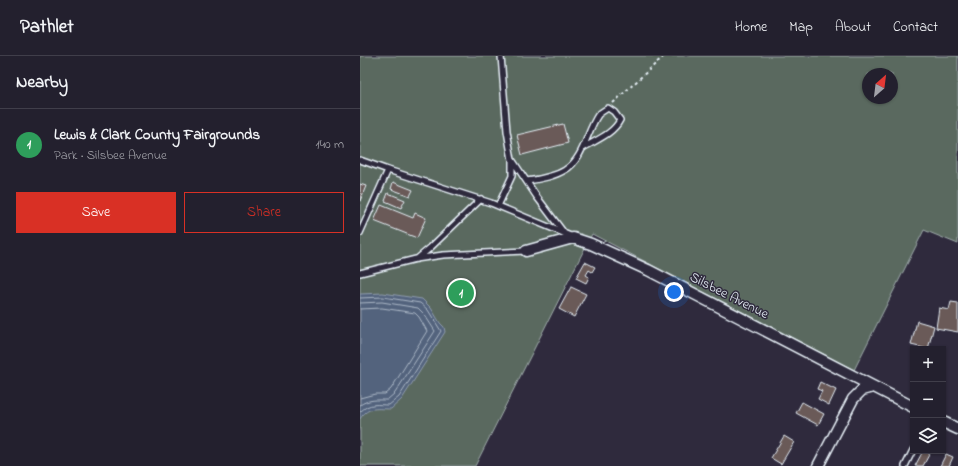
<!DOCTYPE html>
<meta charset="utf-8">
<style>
:root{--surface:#23202e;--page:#2b2836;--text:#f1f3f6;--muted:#a3a3aa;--line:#403e4a;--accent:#d93025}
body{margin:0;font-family:"Indie Flower",sans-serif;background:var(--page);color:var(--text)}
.controls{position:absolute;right:12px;bottom:12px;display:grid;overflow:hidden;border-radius:0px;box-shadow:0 1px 3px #0004}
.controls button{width:36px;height:36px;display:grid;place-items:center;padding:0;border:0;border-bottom:1px solid var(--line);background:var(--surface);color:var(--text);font:20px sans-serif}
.compass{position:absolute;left:502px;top:12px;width:36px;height:36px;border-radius:50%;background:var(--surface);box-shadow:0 1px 3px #0004;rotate:28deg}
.you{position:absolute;left:314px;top:236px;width:14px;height:14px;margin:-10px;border:3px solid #fff;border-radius:50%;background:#1a73e8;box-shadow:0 0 0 6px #1a73e833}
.badge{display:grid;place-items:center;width:26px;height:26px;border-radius:50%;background:var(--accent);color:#fff;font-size:13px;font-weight:700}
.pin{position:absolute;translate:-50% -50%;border:2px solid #fff;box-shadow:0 1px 4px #0006}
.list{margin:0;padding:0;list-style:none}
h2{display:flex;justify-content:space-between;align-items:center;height:52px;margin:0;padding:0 16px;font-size:17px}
h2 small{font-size:13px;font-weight:400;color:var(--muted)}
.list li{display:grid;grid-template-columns:26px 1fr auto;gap:12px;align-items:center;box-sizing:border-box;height:72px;padding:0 16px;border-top:1px solid var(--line)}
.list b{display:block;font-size:15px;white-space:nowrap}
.list p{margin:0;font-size:13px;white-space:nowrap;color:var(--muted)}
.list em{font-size:13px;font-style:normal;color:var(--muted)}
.actions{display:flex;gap:8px;padding:12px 16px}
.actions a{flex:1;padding:9px 0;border:1px solid var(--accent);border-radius:0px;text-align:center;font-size:14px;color:var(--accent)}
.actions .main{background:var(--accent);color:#fff}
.icon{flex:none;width:22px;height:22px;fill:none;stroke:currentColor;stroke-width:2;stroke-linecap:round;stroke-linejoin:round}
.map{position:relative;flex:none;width:598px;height:410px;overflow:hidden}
header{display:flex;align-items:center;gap:24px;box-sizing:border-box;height:56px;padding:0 20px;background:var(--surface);border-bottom:1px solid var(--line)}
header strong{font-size:19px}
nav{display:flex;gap:22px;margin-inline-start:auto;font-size:14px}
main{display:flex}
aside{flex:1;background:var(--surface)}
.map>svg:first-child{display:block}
.green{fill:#5a695f;stroke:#a1adac;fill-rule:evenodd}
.water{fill:#53637d;stroke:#8f9cae}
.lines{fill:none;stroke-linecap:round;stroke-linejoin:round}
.shore{stroke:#acb8c7;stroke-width:1}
.building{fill:#6a5a58;stroke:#e8f1f8}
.lane-casing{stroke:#e8f1f8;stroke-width:8}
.street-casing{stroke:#e8f1f8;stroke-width:13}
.path{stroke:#e8f1f8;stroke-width:2;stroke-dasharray:3 3;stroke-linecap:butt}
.lane{stroke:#2f2a3d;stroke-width:5}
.street{stroke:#2f2a3d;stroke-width:10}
.labels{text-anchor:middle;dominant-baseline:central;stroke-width:3;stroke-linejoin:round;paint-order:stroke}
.street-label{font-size:14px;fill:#e8f1f8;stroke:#2f2a3d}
</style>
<header>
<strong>Pathlet</strong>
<nav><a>Home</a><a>Map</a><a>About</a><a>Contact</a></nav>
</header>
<main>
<aside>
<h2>Nearby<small></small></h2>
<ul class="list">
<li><span class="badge" style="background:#2e9e5b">1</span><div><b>Lewis &amp; Clark County Fairgrounds</b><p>Park · Silsbee Avenue</p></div><em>140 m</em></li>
</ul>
<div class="actions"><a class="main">Save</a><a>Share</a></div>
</aside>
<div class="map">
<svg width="598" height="410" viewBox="0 0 598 410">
<rect width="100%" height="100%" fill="#2f2a3d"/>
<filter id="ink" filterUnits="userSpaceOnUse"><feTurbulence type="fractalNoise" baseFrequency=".025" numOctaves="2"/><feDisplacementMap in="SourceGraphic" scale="8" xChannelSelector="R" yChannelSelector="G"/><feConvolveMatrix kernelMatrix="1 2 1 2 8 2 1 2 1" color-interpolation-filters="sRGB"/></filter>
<g filter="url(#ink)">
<path class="green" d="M 0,0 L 598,0 L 598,188 L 564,174 L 494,314 L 232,178 L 115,410 L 0,410 ZM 508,18 L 532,18 L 532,42 L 508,42 Z"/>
<path class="water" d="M 23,237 L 62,243 L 71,252 L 80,267 L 84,271 L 85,276 L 42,343 L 31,353 C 17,353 8,350 0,363 L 0,238 Z"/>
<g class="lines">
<path class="shore" d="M 0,242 L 23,241 L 60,247 L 68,254 L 81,275 L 39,341 L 29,349 C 17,349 10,346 0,356
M 0,247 L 22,246 L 58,252 L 64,258 L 75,275 L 35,337 L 27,344 C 18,344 8,343 0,349
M 0,253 L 22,252 L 55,257 L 59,261 L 67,275 L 31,333 L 25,338 L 15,338 L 0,342"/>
</g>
<path class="building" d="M 203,68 L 208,87 L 162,99 L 157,79 Z
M 33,126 L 53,134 L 50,140 L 31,133 Z
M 0,128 L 6,130 L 0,145 Z
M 28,137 L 45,144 L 41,152 L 25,145 Z
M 21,149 L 53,162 L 55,157 L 66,162 L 57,182 L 14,165 Z
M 225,206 L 235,211 L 232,216 L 229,214 L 226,219 L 229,221 L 226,227 L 216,222 Z
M 211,231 L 226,238 L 214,261 L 199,253 Z
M 591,246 L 598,247 L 598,276 L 576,272 L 579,252 L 589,254 Z
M 557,265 L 574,270 L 568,293 L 551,289 Z
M 460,326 L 476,334 L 469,349 L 458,343 L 462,335 L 457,333 Z
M 442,346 L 464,358 L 458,369 L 436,357 Z
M 424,380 L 434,386 L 421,408 L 411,402 Z
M 563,395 L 571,395 L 563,410 L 555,410 Z
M 586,398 L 593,401 L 589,410 L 580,410 Z"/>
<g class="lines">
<g class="lane-casing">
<path id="lane" d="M 0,104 L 28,114 L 131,147 L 213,181
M 153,105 L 177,141 L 204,177
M 167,125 C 179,123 194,121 205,114 C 223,104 227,75 238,59 C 241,56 245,54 248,52 L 254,56 L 260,64 C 253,78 236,84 223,92
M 138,150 L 152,120 L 152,104 L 147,75 L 141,0
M 0,177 L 28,114
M 57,203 L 70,192 L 121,143
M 0,217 L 56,203 L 83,199 L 166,195
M 545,410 L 553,394"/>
</g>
<g class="street-casing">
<path id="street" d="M 166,195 L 213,182 L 231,188 L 288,214 L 553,351
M 583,366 L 598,373
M 458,410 L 493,343 L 502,334 L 514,331"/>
</g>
<path class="path" d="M 253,47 L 304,0"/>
<use href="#lane" class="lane"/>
<use href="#street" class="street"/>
</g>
</g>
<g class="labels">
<g class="street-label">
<text transform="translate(369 240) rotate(27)">Silsbee Avenue</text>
</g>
</g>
</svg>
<div class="controls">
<button>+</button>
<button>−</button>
<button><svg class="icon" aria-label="layers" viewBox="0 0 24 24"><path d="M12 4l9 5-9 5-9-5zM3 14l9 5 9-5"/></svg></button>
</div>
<svg class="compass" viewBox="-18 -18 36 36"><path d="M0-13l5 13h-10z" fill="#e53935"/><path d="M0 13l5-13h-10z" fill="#a3a3aa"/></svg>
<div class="you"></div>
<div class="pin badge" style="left:101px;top:237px;background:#2e9e5b">1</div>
</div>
</main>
